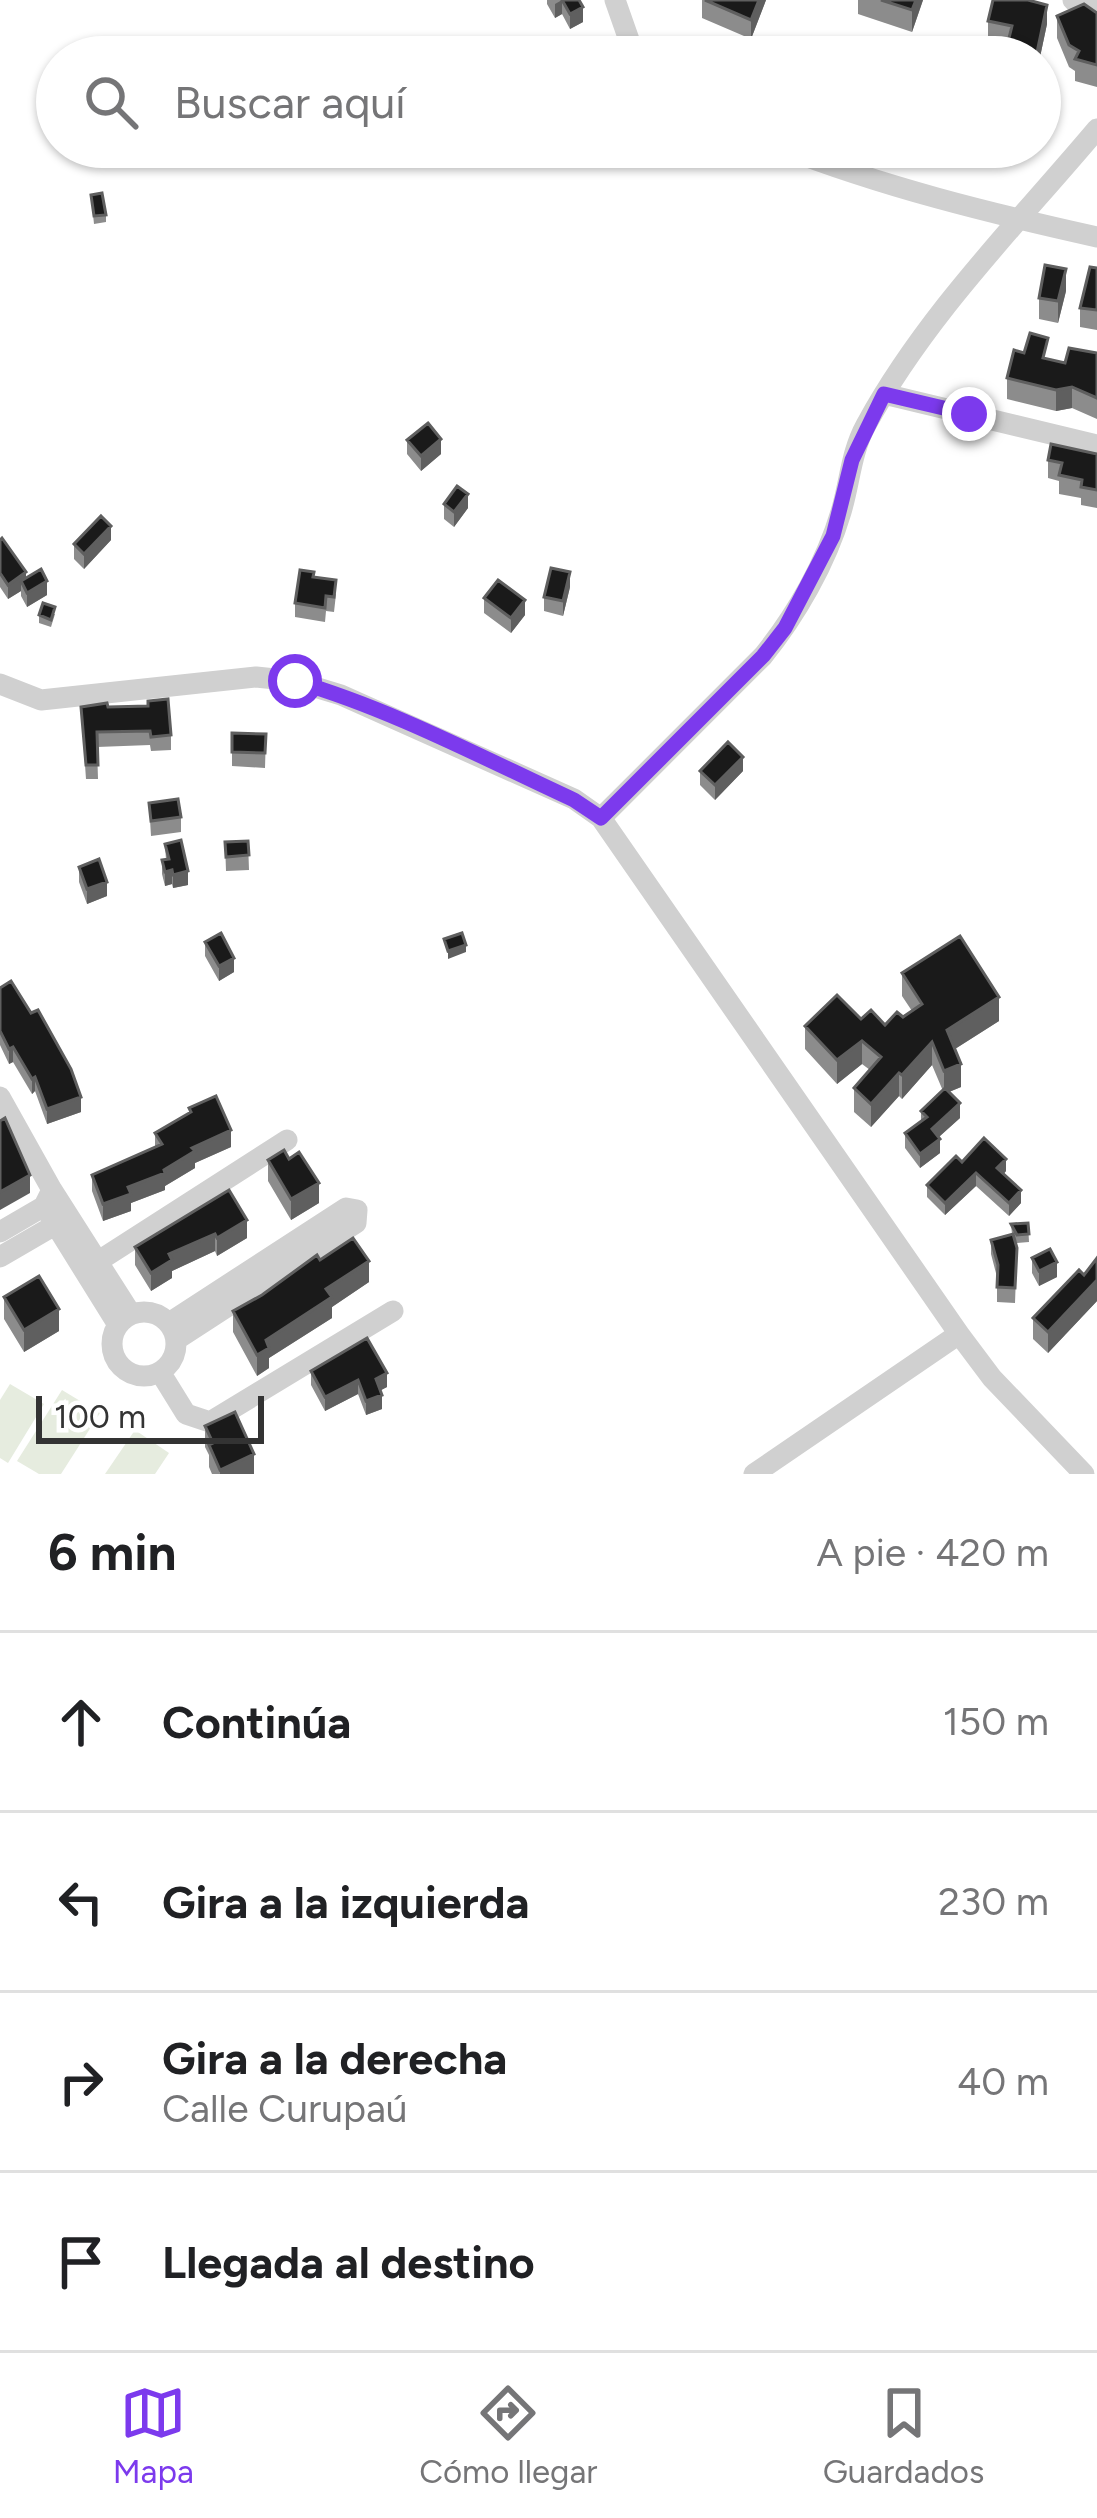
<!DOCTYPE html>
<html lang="es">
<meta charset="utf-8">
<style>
:root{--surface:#fff;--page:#f2f2f2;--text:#202124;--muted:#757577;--line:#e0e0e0;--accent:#7c3aed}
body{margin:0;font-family:Figtree,sans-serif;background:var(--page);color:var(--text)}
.scale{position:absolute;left:36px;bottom:30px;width:228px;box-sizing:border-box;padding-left:12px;border:6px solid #333;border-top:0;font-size:33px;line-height:42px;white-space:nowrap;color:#333;-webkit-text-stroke:9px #fff;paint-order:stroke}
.stop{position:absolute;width:36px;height:36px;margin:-27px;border:9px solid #7c3aed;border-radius:50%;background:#fff}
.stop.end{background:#7c3aed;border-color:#fff;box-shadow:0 3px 12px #0008}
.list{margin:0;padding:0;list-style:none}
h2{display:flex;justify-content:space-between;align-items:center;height:156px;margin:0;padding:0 48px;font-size:51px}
h2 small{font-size:39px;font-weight:400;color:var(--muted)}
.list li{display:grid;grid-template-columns:78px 1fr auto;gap:36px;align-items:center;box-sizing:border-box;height:180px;padding:0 48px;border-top:3px solid var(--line)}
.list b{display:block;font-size:45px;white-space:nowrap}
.list p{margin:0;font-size:39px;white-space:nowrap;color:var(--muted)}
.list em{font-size:39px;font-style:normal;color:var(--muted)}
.icon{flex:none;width:66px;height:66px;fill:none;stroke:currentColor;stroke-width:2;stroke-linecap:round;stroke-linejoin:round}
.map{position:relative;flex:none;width:1097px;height:1474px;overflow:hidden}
.search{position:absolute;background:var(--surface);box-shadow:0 3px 9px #0004;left:36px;right:36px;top:36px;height:132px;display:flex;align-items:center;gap:30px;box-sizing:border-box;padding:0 42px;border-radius:66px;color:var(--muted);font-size:45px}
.sheet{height:876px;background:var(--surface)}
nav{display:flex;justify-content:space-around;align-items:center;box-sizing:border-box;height:168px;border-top:3px solid var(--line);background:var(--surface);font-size:33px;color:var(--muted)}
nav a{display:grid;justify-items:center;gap:6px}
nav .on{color:var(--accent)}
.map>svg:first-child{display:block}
.green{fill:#e6ecdf}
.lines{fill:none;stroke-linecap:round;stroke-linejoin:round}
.minor{stroke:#d0d0d0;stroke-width:21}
.wall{fill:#8c8c8c}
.shaded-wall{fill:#5f5f5f}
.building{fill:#1a1a1a;stroke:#5f5f5f;stroke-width:3}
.route{stroke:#7c3aed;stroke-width:15}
</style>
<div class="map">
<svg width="1097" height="1474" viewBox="0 0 1097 1474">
<rect width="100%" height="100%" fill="#fff"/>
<path class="green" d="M 10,1384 L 44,1404 L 8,1463 L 0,1458 L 0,1400 Z
M 62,1390 L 100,1413 L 61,1474 L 39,1474 L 17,1461 Z
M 135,1430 L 169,1453 L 155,1474 L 105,1474 Z"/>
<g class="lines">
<path class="minor" d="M 615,0 L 635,57
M 1073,0 L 1097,6
M 781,147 C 884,187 989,213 1097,237
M 884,394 L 1097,445
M 0,684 L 41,700 L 256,677 L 295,681 L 341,695 L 574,799 L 601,818 L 959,1334 L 992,1378 L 1084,1474
M 601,818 L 763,656 C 796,615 826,563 841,512 C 850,482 851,452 866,425 C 926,315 1017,224 1097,129
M 0,1097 L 52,1190 L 131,1314
M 52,1190 L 44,1206 L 118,1325
M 0,1232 L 53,1201
M 0,1257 L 67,1218
M 97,1262 L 287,1140
M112 1344a32 32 0 1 1 64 0a32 32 0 1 1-64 0Z
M 169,1323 L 346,1208 L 357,1210 L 356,1223 L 176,1340
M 160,1372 L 186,1414 L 210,1422 L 393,1311
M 754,1474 L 959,1334"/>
</g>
<path class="wall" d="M 547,0 L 579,0 L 583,22 L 570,29 L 562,14 L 555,18 L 547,4 Z
M 702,0 L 766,0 L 751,39 L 702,18 Z
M 858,0 L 923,0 L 912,32 L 858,14 Z
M 1097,13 L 1097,87 L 1075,81 L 1075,71 L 1069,67 L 1057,38 L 1057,16 Z
M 988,21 L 1047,24 L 1040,57 L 1006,57 L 1008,44 L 988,40 Z
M 91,195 L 106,215 L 106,222 L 94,224 Z
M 1097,268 L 1097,330 L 1080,327 L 1080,308 Z
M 1066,291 L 1058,323 L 1039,319 L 1039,298 Z
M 1097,353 L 1097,419 L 1072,408 L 1056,411 L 1007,399 L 1007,378 L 1048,359 L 1065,363 Z
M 407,440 L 441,454 L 421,471 L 407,454 Z
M 1097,454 L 1097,508 L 1081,505 L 1081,498 L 1059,494 L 1059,481 L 1048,478 L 1048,460 Z
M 444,504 L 468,508 L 454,527 L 444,519 Z
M 0,540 L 26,578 L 47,595 L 27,607 L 21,596 L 21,591 L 8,599 L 0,587 Z
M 111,540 L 84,569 L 74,559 L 74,544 Z
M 314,577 L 336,594 L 334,612 L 326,611 L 325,622 L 295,617 L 295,603 Z
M 570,587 L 563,616 L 544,611 L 544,597 Z
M 484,598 L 525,615 L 511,633 L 484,613 Z
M 55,614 L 51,627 L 39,623 L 39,615 Z
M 81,707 L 108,707 L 171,735 L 171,750 L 151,751 L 150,745 L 97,747 L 98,779 L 86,779 Z
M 232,733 L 266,734 L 265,768 L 232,766 Z
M 700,771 L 743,771 L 715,800 L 700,785 Z
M 149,803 L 181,817 L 181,832 L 151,836 Z
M 248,841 L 249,870 L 226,871 L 225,842 Z
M 165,844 L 188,885 L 173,888 L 172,884 L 165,886 L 162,874 L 162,860 L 166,860 Z
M 79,867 L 107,896 L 87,904 L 79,882 Z
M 205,942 L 234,972 L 219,981 L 205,956 Z
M 902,973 L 999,1021 L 955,1049 L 961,1087 L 949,1092 L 960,1118 L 939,1137 L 940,1153 L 920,1168 L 905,1148 L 905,1133 L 921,1121 L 921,1111 L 943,1091 L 932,1065 L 902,1099 L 899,1096 L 871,1127 L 854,1112 L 854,1088 L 870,1070 L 862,1064 L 837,1084 L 805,1049 L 805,1026 L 861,1019 L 885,1025 L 912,1011 L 902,996 Z
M 0,988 L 81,1112 L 47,1124 L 35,1091 L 32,1094 L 13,1062 L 9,1064 L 0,1045 Z
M 189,1108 L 231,1147 L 195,1163 L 195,1168 L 165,1186 L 165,1190 L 131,1203 L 131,1211 L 103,1221 L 92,1191 L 92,1175 L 155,1147 L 155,1133 L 189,1113 Z
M 268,1160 L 319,1203 L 291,1220 L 268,1181 Z
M 962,1162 L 1006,1171 L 1004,1174 L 1021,1203 L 1009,1216 L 976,1186 L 945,1215 L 927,1197 L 927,1185 Z
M 229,1190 L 247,1238 L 217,1256 L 215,1251 L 172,1271 L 172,1278 L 151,1291 L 135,1265 L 135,1247 Z
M 1028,1223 L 1029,1242 L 1017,1243 L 1014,1238 L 1017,1248 L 1015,1303 L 997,1302 L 997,1277 L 991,1254 L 991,1240 L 1012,1234 L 1011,1224 Z
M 1032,1258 L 1057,1277 L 1039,1286 L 1032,1273 Z
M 1097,1258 L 1097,1301 L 1048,1353 L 1033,1339 L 1033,1318 L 1084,1275 Z
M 320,1260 L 369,1282 L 332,1307 L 332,1318 L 269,1358 L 269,1368 L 257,1376 L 233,1332 L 233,1311 Z
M 4,1297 L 59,1331 L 24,1352 L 4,1319 Z
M 311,1371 L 387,1387 L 380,1390 L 382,1409 L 366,1415 L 358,1394 L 325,1411 L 311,1385 Z
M 205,1426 L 254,1474 L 212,1474 L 209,1467 L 209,1455 L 205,1447 Z"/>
<path class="shaded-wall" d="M 562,0 L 562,14 L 555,18 L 555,4 Z
M 759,0 L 766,0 L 751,39 L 751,20 Z
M 916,0 L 923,0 L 912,32 L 912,10 Z
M 1047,5 L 1047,24 L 1040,57 L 1036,57 Z
M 583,7 L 583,22 L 570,29 L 570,14 Z
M 1066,269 L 1066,291 L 1058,323 L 1058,301 Z
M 1072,387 L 1072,408 L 1056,411 L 1056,390 Z
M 441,439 L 441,454 L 421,471 L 421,456 Z
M 468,494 L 468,508 L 454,527 L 454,512 Z
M 111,526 L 111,540 L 84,569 L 84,554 Z
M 26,572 L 26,587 L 21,581 L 21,591 L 8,599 L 8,585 Z
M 570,572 L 570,587 L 563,616 L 563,601 Z
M 47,581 L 47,595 L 27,607 L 27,593 Z
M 525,600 L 525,615 L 511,633 L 511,618 Z
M 743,757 L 743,771 L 715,800 L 715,785 Z
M 172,870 L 172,884 L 165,886 L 165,872 Z
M 188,871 L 188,885 L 173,888 L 173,875 Z
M 107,882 L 107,896 L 87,904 L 87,889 Z
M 466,945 L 466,952 L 448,959 L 448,951 Z
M 234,958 L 234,972 L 219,981 L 219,966 Z
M 999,997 L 999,1021 L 947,1054 L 947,1030 Z
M 862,1041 L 862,1064 L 837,1084 L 837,1060 Z
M 932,1042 L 932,1065 L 902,1099 L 902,1075 Z
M 13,1047 L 13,1062 L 9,1064 L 9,1049 Z
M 961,1064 L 961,1087 L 944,1094 L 944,1071 Z
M 899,1073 L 899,1096 L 871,1127 L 871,1104 Z
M 35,1077 L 35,1091 L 32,1094 L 32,1079 Z
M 81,1097 L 81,1112 L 47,1124 L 47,1109 Z
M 960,1103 L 960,1118 L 932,1143 L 932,1129 Z
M 231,1130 L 231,1147 L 195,1163 L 195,1168 L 165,1186 L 165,1190 L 131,1203 L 131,1211 L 103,1221 L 103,1204 L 128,1187 L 164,1170 L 192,1148 Z
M 940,1139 L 940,1153 L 920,1168 L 920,1154 Z
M 1006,1159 L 1006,1171 L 997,1180 L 997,1168 Z
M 976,1173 L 976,1186 L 945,1215 L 945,1203 Z
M 30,1175 L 30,1193 L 0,1210 L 0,1192 Z
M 319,1183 L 319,1203 L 291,1220 L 291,1199 Z
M 1021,1190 L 1021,1203 L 1009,1216 L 1009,1203 Z
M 247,1220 L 247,1238 L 217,1256 L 217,1238 Z
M 215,1234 L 215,1251 L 172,1271 L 172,1278 L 151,1291 L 151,1273 L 169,1254 Z
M 369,1261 L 369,1282 L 332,1307 L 332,1318 L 269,1358 L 269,1368 L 257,1376 L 257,1355 L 266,1340 L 326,1289 Z
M 1057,1262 L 1057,1277 L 1039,1286 L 1039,1271 Z
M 1097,1280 L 1097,1301 L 1048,1353 L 1048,1332 Z
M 59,1309 L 59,1331 L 24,1352 L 24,1330 Z
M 387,1373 L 387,1387 L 376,1393 L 376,1379 Z
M 358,1380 L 358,1394 L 325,1411 L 325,1397 Z
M 382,1395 L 382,1409 L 366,1415 L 366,1401 Z
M 254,1454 L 254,1474 L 220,1474 L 220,1470 Z"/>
<path class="building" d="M 562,0 L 579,0 L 583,7 L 570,14 Z
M 705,0 L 759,0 L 751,20 Z
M 881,0 L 916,0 L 912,10 Z
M 993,0 L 1028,0 L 1047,5 L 1036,57 L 1006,50 L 1012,26 L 988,21 Z
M 1084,4 L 1097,13 L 1097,65 L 1075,59 L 1079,51 L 1069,45 L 1057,16 Z
M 102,193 L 106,215 L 94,216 L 91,195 Z
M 1045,265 L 1066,269 L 1058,301 L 1039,298 Z
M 1090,267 L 1097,268 L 1097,310 L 1080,308 Z
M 1030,333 L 1048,338 L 1043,358 L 1065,363 L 1069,348 L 1097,353 L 1097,398 L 1072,387 L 1056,390 L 1007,378 L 1014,350 L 1024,353 Z
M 428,423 L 441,439 L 421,456 L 407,440 Z
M 1051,444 L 1097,454 L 1097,490 L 1081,487 L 1082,480 L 1059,475 L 1062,463 L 1048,460 Z
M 457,486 L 468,494 L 454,512 L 444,504 Z
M 101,516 L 111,526 L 84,554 L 74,544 Z
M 2,538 L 26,572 L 8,585 L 0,573 L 0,540 Z
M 551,568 L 570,572 L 563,601 L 544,597 Z
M 41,569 L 47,581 L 27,593 L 21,581 Z
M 300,570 L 314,572 L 313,577 L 336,580 L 334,597 L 326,596 L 325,608 L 295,603 Z
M 498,580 L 525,600 L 511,618 L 484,598 Z
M 43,603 L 55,607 L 51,620 L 39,615 Z
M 168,699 L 171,735 L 151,737 L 150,731 L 97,732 L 98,765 L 86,765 L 81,707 L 107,703 L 108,707 L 148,706 L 148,701 Z
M 232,733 L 266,734 L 265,753 L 232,752 Z
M 728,742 L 743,757 L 715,785 L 700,771 Z
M 178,799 L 181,817 L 151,821 L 149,803 Z
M 181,840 L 188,871 L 173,875 L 172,870 L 165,872 L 162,860 L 169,859 L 165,844 Z
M 248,841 L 249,855 L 226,857 L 225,842 Z
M 99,859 L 107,882 L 87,889 L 79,867 Z
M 221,933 L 234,958 L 219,966 L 205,942 Z
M 462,933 L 466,945 L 448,951 L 444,939 Z
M 960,936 L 999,997 L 947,1030 L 961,1064 L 944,1071 L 932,1042 L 902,1075 L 899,1073 L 871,1104 L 854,1088 L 881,1057 L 862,1041 L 837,1060 L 805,1026 L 837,995 L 861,1019 L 871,1010 L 885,1025 L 897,1012 L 903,1017 L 922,1004 L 902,973 Z
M 11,981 L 31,1013 L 38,1010 L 71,1069 L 81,1097 L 47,1109 L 35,1077 L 32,1079 L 13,1047 L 9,1049 L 0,1031 L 0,988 Z
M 945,1088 L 960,1103 L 932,1129 L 940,1139 L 920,1154 L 905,1133 L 927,1117 L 921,1111 Z
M 216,1096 L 231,1130 L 192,1148 L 195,1151 L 164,1170 L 165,1173 L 128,1187 L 131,1194 L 103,1204 L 92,1175 L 162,1144 L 155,1133 L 191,1112 L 189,1108 Z
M 5,1118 L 30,1175 L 0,1192 L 0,1121 Z
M 984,1138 L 1006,1159 L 997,1168 L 1021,1190 L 1009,1203 L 976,1173 L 945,1203 L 927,1185 L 956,1156 L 962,1162 Z
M 284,1150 L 289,1159 L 299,1152 L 319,1183 L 291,1199 L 268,1160 Z
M 229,1190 L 247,1220 L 217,1238 L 215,1234 L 169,1254 L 172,1260 L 151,1273 L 135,1247 Z
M 1028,1223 L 1029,1234 L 1017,1235 L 1011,1224 Z
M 1013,1234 L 1017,1248 L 1015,1288 L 997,1287 L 998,1265 L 991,1240 Z
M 353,1238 L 369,1261 L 326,1289 L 332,1297 L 266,1340 L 269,1348 L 257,1355 L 233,1311 L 262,1295 L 317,1255 L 320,1260 Z
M 1050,1249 L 1057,1262 L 1039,1271 L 1032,1258 Z
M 1097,1258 L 1097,1280 L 1048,1332 L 1033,1318 L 1079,1270 L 1084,1275 Z
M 39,1276 L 59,1309 L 24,1330 L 4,1297 Z
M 367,1338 L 387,1373 L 376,1379 L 382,1395 L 366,1401 L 358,1380 L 325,1397 L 311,1371 Z
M 235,1412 L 254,1454 L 220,1470 L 209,1445 L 213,1443 L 205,1426 Z"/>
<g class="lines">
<path class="route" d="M 295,681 C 391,709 483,758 574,800 L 601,818 L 763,656 L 785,628 L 833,536 L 852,460 L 884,394 L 969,414"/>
</g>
</svg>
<div class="scale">100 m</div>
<div class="stop" style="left:295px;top:681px"></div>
<div class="stop end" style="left:969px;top:414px"></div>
<div class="search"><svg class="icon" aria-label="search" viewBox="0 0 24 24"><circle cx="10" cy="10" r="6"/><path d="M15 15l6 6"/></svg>Buscar aquí</div>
</div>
<section class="sheet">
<h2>6 min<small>A pie · 420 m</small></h2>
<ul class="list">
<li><svg class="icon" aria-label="ahead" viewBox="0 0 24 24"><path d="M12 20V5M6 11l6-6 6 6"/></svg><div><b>Continúa</b></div><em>150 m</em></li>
<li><svg class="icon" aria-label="left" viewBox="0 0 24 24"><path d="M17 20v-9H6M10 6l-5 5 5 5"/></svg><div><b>Gira a la izquierda</b></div><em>230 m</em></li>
<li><svg class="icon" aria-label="right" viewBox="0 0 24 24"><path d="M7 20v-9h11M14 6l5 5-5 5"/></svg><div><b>Gira a la derecha</b><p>Calle Curupaú</p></div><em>40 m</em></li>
<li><svg class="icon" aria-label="arrive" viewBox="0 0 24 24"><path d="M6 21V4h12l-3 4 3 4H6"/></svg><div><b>Llegada al destino</b></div></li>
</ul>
</section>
<nav>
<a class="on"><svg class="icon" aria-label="map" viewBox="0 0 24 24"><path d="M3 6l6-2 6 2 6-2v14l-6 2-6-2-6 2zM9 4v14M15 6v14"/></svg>Mapa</a>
<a><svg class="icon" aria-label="directions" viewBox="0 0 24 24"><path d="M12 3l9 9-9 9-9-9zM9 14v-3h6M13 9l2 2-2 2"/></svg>Cómo llegar</a>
<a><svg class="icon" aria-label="saved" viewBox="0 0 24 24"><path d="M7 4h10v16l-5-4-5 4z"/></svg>Guardados</a>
</nav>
